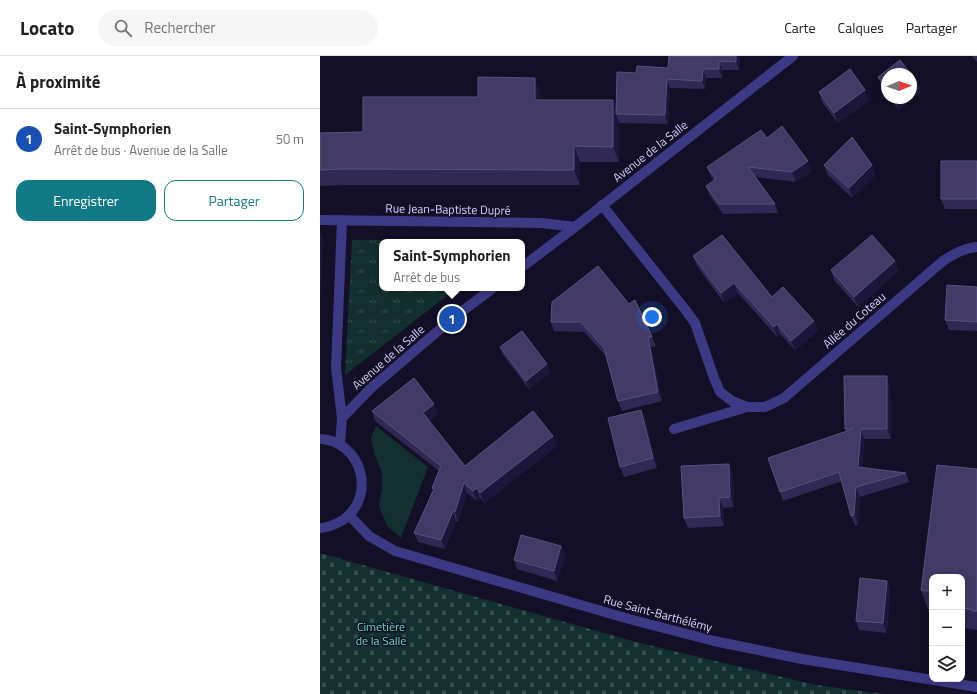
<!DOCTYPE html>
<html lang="fr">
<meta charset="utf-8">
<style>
:root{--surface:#fff;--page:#f6f6f6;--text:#202124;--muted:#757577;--line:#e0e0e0;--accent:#127987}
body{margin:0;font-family:"Titillium Web",sans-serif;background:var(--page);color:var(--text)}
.controls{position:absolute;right:12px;bottom:12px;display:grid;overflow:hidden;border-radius:8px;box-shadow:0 2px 10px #0003}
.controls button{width:36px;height:36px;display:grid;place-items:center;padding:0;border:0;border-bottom:1px solid var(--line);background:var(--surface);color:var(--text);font:20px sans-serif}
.compass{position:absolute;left:561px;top:12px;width:36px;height:36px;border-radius:50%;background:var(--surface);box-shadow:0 2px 10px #0003;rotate:88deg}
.you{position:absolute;left:332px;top:261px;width:14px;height:14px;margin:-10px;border:3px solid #fff;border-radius:50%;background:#1a73e8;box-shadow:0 0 0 6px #1a73e833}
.badge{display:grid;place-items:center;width:26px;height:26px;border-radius:50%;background:var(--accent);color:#fff;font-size:13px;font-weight:700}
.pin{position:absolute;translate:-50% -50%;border:2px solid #fff;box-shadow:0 1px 4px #0006}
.popup{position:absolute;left:59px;top:183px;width:146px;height:52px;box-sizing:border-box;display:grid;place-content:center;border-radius:8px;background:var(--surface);filter:drop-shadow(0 1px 3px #0005);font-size:13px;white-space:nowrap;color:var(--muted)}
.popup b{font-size:15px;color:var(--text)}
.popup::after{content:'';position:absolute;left:50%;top:100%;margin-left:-8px;border:8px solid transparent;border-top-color:var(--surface)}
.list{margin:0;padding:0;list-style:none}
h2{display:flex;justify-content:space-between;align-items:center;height:52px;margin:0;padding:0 16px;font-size:17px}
h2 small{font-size:13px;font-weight:400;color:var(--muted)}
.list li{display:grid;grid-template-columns:26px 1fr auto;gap:12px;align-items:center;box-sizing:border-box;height:60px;padding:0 16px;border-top:1px solid var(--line)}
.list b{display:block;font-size:15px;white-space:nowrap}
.list p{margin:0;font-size:13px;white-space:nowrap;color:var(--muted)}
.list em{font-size:13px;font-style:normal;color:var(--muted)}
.actions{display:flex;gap:8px;padding:12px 16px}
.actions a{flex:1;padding:9px 0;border:1px solid var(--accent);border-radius:12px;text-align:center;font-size:14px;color:var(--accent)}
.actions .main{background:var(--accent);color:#fff}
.icon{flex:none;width:22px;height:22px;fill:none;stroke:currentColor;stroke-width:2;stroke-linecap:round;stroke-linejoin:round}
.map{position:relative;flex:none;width:657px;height:638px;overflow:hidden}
header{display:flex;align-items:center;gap:24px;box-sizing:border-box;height:56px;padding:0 20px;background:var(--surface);border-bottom:1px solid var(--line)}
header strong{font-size:19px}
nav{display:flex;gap:22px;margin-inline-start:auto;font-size:14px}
.search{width:280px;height:36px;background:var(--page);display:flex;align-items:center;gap:10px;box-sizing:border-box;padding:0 14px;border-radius:22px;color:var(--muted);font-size:15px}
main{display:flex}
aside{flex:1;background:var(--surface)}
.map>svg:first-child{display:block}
.grass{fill:#12302f}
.cemetery{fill:url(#cemetery-stones)}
.park{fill:url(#park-tufts)}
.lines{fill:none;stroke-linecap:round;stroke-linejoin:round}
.minor{stroke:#3d3a85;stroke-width:10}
.wall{fill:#312854}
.shaded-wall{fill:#1d163a}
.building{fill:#433a66;stroke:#5a527e}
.labels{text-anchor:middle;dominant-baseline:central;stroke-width:3;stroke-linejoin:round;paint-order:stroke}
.street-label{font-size:12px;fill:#d9d4ff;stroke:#130f26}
.park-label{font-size:12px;fill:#5fe0c0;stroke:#130f26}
</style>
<header>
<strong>Locato</strong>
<div class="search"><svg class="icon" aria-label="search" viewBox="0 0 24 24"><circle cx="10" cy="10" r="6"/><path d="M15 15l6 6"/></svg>Rechercher</div>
<nav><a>Carte</a><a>Calques</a><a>Partager</a></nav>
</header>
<main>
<aside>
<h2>À proximité<small></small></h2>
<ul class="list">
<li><span class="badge" style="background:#1a4fb4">1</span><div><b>Saint-Symphorien</b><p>Arrêt de bus · Avenue de la Salle</p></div><em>50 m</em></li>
</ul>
<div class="actions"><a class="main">Enregistrer</a><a>Partager</a></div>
</aside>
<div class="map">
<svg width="657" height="638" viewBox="0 0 657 638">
<defs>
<pattern id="cemetery-stones" width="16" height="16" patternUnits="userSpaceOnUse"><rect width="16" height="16" fill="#12302f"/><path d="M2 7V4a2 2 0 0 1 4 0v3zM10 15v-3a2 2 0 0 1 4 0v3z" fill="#344d4e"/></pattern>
<pattern id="park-tufts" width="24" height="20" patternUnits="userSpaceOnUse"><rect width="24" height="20" fill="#12302f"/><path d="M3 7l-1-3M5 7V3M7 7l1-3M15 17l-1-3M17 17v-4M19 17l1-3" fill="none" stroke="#344d4e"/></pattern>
</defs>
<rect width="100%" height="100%" fill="#130f26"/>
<path class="grass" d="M 56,370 L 108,411 L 81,482 L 67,470 L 59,450 L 62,433 L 62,416 L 55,400 L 51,382 Z"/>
<path class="cemetery" d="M 0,497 L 316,586 L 496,629 L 565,638 L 0,638 Z"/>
<path class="park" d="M 32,184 L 163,185 L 165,186 L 62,186 L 62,232 L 137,232 L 25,319 Z"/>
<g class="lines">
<path class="minor" d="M 282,149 L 364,252 L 375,267 L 394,322 L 400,336 L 412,345 L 427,351 L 445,351 L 464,342 L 623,205 C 634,198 644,192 657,191
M 0,164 L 222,167 L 255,171
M 22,164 L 16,312 L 22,362
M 202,211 L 255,171 L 473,0
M 354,373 L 427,351
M 0,383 C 42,385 57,440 23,464 C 16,468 8,472 0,472
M 20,389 L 22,362 L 51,332 L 132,263 L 173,232
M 29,459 L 49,480 L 75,495 L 309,563 L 394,585 L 482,603 L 657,631"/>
</g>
<path class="wall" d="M 420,0 L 419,14 L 402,14 L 402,22 L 386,22 L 385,33 L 350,32 L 348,68 L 299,67 L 299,66 L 299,106 L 260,106 L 260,129 L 27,129 L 0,130 L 0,77 L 43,76 L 220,37 L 220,44 L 296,52 L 316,17 Z
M 652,0 L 657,0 L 657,6 Z
M 580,4 L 597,26 L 601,35 L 579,54 L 570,42 L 591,42 L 591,18 L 567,18 L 567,38 L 562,31 L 558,21 Z
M 499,36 L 549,44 L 518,67 L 502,46 Z
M 447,82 L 492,115 L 476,126 L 436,121 L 455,148 L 458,157 L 403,158 L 390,140 L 386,130 L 394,125 L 391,121 L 387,111 Z
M 657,105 L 657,153 L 625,153 L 621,143 Z
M 504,109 L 552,109 L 555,119 L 532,142 L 508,119 Z
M 373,200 L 452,241 L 494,265 L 498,275 L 475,294 L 460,278 L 457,281 L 418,237 L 404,247 L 377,210 Z
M 575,205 L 578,215 L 538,251 L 514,224 L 511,214 Z
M 657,231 L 657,275 L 629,274 L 625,264 Z
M 232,246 L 332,281 L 336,290 L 331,291 L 342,345 L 302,355 L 298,345 L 286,300 L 264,276 L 234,275 L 231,266 Z
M 180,291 L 227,308 L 230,317 L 209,333 L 183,299 Z
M 570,330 L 571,383 L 544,383 L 542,412 L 586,417 L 589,426 L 540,441 L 538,469 L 535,469 L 531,460 L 522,425 L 463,445 L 448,402 L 526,375 L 525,373 Z
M 321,354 L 325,363 L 337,412 L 304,421 L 300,411 Z
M 52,355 L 118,358 L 109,365 L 145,410 L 233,380 L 237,390 L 164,447 L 160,442 L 157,445 L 147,437 L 138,466 L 136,465 L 125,493 L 98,486 L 94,477 L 113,434 L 112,432 L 119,415 L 55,365 Z
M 657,413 L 657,574 L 642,572 L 642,521 L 612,521 L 612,555 L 608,554 L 601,534 Z
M 413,418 L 414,451 L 403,452 L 404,470 L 368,472 L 364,462 Z
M 241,490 L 245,500 L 237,525 L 197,513 L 194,504 Z
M 567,525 L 570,534 L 567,577 L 539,574 L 536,565 Z"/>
<path class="shaded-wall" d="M 416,0 L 420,0 L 419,14 L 416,6 Z
M 399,5 L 402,14 L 402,22 L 399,13 Z
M 383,13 L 386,22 L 385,33 L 382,25 Z
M 215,22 L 220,37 L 221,59 L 215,44 Z
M 347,23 L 350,32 L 348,68 L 345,59 Z
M 597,26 L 601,35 L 579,54 L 575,44 L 577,42 L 591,42 L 591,31 Z
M 545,34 L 549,44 L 518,67 L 514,57 Z
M 293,44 L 299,58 L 296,58 L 299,66 L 299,106 L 293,91 Z
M 254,90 L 260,106 L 260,129 L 254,114 Z
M 488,105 L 492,115 L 476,126 L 472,116 Z
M 552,109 L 555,119 L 532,142 L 529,132 Z
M 0,174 L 3,182 L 1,236 L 0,235 Z
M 575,205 L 578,215 L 538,251 L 534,241 Z
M 414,227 L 418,237 L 404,247 L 401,237 Z
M 494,265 L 498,275 L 475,294 L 471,285 Z
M 457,268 L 460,278 L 457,281 L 454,271 Z
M 328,281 L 331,291 L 342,345 L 338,336 Z
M 227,308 L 230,317 L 209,333 L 206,325 Z
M 567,320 L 570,330 L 571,383 L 567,373 Z
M 114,348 L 118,358 L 106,367 L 103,357 Z
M 321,354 L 325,363 L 337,412 L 333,402 Z
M 541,373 L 544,383 L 541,421 L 538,411 Z
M 233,380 L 237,390 L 164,447 L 160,437 Z
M 409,408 L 413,418 L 414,451 L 410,441 Z
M 144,427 L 147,437 L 138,466 L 135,456 Z
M 536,431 L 540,441 L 538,469 L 534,459 Z
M 157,432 L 160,442 L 157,445 L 153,435 Z
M 399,442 L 403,452 L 404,470 L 400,460 Z
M 133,455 L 136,465 L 125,493 L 121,484 Z
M 241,490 L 245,500 L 237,525 L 234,515 Z
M 567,525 L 570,534 L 567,577 L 563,567 Z"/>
<path class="building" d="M 349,0 L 416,0 L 416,6 L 399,5 L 399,13 L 383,13 L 382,25 L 347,23 L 345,59 L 296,58 L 297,16 L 316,17 L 317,10 L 348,12 Z
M 580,4 L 597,26 L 591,31 L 591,18 L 567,18 L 567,33 L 558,21 Z
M 530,13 L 545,34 L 514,57 L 499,36 Z
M 158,21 L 215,22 L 215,44 L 293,44 L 293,91 L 254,90 L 254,114 L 22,113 L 0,114 L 0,77 L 43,76 L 43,41 L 158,41 Z
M 462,70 L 488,105 L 472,116 L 428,111 L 455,148 L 399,148 L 386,130 L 396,123 L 387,111 L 441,74 L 447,82 Z
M 532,81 L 552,109 L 529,132 L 504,109 Z
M 621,105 L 657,105 L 657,143 L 621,143 Z
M 402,179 L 452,241 L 463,231 L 494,265 L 471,285 L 457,268 L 454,271 L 414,227 L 401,237 L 373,200 Z
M 552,179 L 575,205 L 534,241 L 511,214 Z
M 278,210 L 309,248 L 315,244 L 332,281 L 328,281 L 338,336 L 298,345 L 284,292 L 261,266 L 231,266 L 232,246 Z
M 627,229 L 657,231 L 657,266 L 625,264 Z
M 202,275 L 227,308 L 206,325 L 180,291 Z
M 524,320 L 567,320 L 567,373 L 541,373 L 538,411 L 586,417 L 536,431 L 534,459 L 531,460 L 519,416 L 460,436 L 448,402 L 533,373 L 525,373 Z
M 94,322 L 114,348 L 103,357 L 145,410 L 213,355 L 233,380 L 160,437 L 157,432 L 153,435 L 144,427 L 135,456 L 133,455 L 121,484 L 94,477 L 114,433 L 112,432 L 121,410 L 52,355 Z
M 321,354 L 333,402 L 300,411 L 288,362 Z
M 409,408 L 410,441 L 399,442 L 400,460 L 364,462 L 361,410 Z
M 617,409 L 657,413 L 657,555 L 652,555 L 653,554 L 642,552 L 642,521 L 612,521 L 612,536 L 601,534 Z
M 201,479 L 241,490 L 234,515 L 194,504 Z
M 540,522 L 567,525 L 563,567 L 536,565 Z"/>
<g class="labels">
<g class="street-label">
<text transform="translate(330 95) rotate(-38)">Avenue de la Salle</text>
<text transform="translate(128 153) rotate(1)">Rue Jean-Baptiste Dupré</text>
<text transform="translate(534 264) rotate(-41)">Allée du Coteau</text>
<text transform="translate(68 301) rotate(-41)">Avenue de la Salle</text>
<text transform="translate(338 557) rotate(15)">Rue Saint-Barthélémy</text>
</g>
<g class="park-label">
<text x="61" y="570">Cimetière<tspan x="61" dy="14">de la Salle</tspan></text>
</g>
</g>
</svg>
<div class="controls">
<button>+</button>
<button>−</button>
<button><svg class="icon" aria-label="layers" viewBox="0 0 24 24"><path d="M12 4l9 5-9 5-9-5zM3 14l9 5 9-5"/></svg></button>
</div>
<svg class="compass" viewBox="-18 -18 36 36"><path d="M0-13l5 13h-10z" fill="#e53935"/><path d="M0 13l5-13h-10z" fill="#757577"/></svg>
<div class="you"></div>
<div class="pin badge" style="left:132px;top:263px;background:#1a4fb4">1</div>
<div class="popup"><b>Saint-Symphorien</b>Arrêt de bus</div>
</div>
</main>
